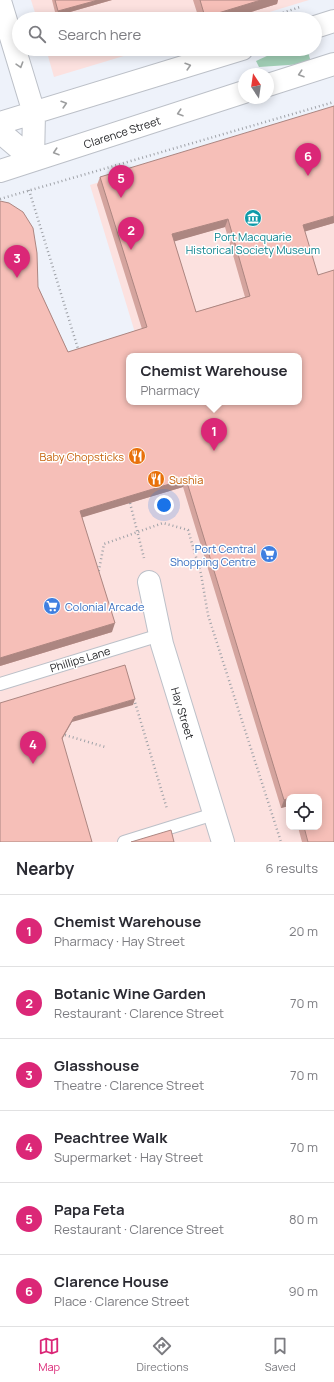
<!DOCTYPE html>
<meta charset="utf-8">
<style>
:root{--surface:#fff;--page:#f2f2f3;--text:#2b2b33;--muted:#7c7c81;--line:#e1e1e2;--accent:#db2777}
body{margin:0;font-family:Manrope,sans-serif;background:var(--page);color:var(--text)}
.controls{position:absolute;right:12px;bottom:12px;display:grid;overflow:hidden;border-radius:8px;box-shadow:0 2px 10px #0003}
.controls button{width:36px;height:36px;display:grid;place-items:center;padding:0;border:0;border-bottom:1px solid var(--line);background:var(--surface);color:var(--text);font:20px sans-serif}
.compass{position:absolute;left:238px;top:68px;width:36px;height:36px;border-radius:50%;background:var(--surface);box-shadow:0 2px 10px #0003;rotate:347deg}
.you{position:absolute;left:164px;top:505px;width:14px;height:14px;margin:-10px;border:3px solid #fff;border-radius:50%;background:#1a73e8;box-shadow:0 0 0 6px #1a73e833}
.badge{display:grid;place-items:center;width:26px;height:26px;border-radius:50%;background:var(--accent);color:#fff;font-size:13px;font-weight:700}
.pin{position:absolute;translate:-50% -33px;filter:drop-shadow(0 1px 2px #0008)}
.pin::after{content:'';position:absolute;top:21px;width:14px;height:12px;background:inherit;clip-path:polygon(0 0,100% 0,50% 100%)}
.popup{position:absolute;left:126px;top:353px;width:176px;height:52px;box-sizing:border-box;display:grid;place-content:center;border-radius:8px;background:var(--surface);filter:drop-shadow(0 1px 3px #0005);font-size:13px;white-space:nowrap;color:var(--muted)}
.popup b{font-size:15px;color:var(--text)}
.popup::after{content:'';position:absolute;left:50%;top:100%;margin-left:-8px;border:8px solid transparent;border-top-color:var(--surface)}
.list{margin:0;padding:0;list-style:none}
h2{display:flex;justify-content:space-between;align-items:center;height:52px;margin:0;padding:0 16px;font-size:17px}
h2 small{font-size:13px;font-weight:400;color:var(--muted)}
.list li{display:grid;grid-template-columns:26px 1fr auto;gap:12px;align-items:center;box-sizing:border-box;height:72px;padding:0 16px;border-top:1px solid var(--line)}
.list b{display:block;font-size:15px;white-space:nowrap}
.list p{margin:0;font-size:13px;white-space:nowrap;color:var(--muted)}
.list em{font-size:13px;font-style:normal;color:var(--muted)}
.icon{flex:none;width:22px;height:22px;fill:none;stroke:currentColor;stroke-width:2;stroke-linecap:round;stroke-linejoin:round}
.map{position:relative;flex:none;width:334px;height:842px;overflow:hidden}
.search{position:absolute;background:var(--surface);box-shadow:0 2px 10px #0003;left:12px;right:12px;top:12px;height:44px;display:flex;align-items:center;gap:10px;box-sizing:border-box;padding:0 14px;border-radius:22px;color:var(--muted);font-size:15px}
.sheet{height:484px;background:var(--surface)}
nav{display:flex;justify-content:space-around;align-items:center;box-sizing:border-box;height:56px;border-top:1px solid var(--line);background:var(--surface);font-size:11px;color:var(--muted)}
nav a{display:grid;justify-items:center;gap:2px}
nav .on{color:var(--accent)}
.map>svg:first-child{display:block}
.commercial{fill:#fce1df;fill-rule:evenodd}
.garden{fill:#a1cfb6}
.lines{fill:none;stroke-linecap:round;stroke-linejoin:round}
.lane-casing{stroke:#bcc0c8;stroke-width:14}
.street-casing{stroke:#bcc0c8;stroke-width:24}
.path{stroke:#9fa2a8;stroke-width:2.5;stroke-dasharray:1 3;stroke-linecap:butt}
.lane{stroke:#fff;stroke-width:12}
.street{stroke:#fff;stroke-width:22}
.wall{fill:#d4a49e;fill-rule:evenodd}
.shaded-wall{fill:#ac8681}
.building{fill:#f6bfb8;stroke:#ac8681;fill-rule:evenodd}
.oneway{stroke:#9d9e9f}
.labels{text-anchor:middle;dominant-baseline:central;stroke-width:3;stroke-linejoin:round;paint-order:stroke}
.street-label{font-size:11px;fill:#26272a;stroke:#fff}
.culture-label{font-size:11px;fill:#0d838f;stroke:#fff}
.food-label{font-size:11px;fill:#c56008;stroke:#fff;text-anchor:end}
.shop-label{font-size:11px;fill:#366cbe;stroke:#fff;text-anchor:end}
</style>
<div class="map">
<svg width="334" height="842" viewBox="0 0 334 842">
<rect width="100%" height="100%" fill="#eef2fa"/>
<path class="commercial" d="M 31,0 L 309,0 L 247,19 L 37,19 Z
M 46,49 L 147,49 L 54,77 Z
M 334,110 L 334,842 L 0,842 L 0,214 L 53,361 L 136,336 L 90,185 ZM 129,356 L 299,356 L 299,402 L 129,402 ZM 289,797 L 319,797 L 319,827 L 289,827 Z"/>
<path class="garden" d="M 282,49 L 307,49 L 311,62 L 303,64 L 259,67 L 256,61 Z"/>
<g class="lines">
<g class="lane-casing">
<path id="lane" d="M 0,684 L 160,635
M 124,842 L 214,814"/>
</g>
<g class="street-casing">
<path id="street" d="M 0,1 L 34,113 L 33,160
M 315,27 L 334,21
M 268,85 L 334,64
M 0,123 L 242,49
M 0,132 L 33,160
M 0,171 L 244,92
M 149,582 L 162,644 L 223,842"/>
</g>
<path class="path" d="M 264,19 L 300,7
M 29,190 L 79,352
M 0,199 L 334,102
M 130,503 L 144,558
M 98,575 L 104,544 L 163,523 L 188,530 L 201,574 L 208,615 L 281,842
M 134,699 L 167,809
M 65,735 L 105,747"/>
<use href="#lane" class="lane"/>
<use href="#street" class="street"/>
</g>
<path class="wall" d="M 52,0 L 112,0 L 56,16 Z
M 193,0 L 278,0 L 277,4 L 228,19 L 199,19 Z
M 100,177 L 334,223 L 305,231 L 334,842 L 302,842 L 298,827 L 319,827 L 319,797 L 289,797 L 289,806 L 281,808 L 183,487 L 82,517 L 112,632 L 0,666 L 38,287 L 68,352 L 142,329 L 97,185 ZM 225,227 L 245,297 L 196,312 L 174,241 Z"/>
<path class="shaded-wall" d="M 98,0 L 112,0 L 56,16 L 58,11 Z
M 261,0 L 278,0 L 277,4 L 228,19 L 204,19 L 205,17 Z
M 334,216 L 334,223 L 300,233 L 303,225 Z
M 228,219 L 225,227 L 169,243 L 172,234 Z
M 186,479 L 183,487 L 77,519 L 80,511 Z
M 115,623 L 112,632 L 0,666 L 0,658 Z
M 135,699 L 133,705 L 72,722 L 60,743 L 62,738 L 74,717 Z
M 289,798 L 289,806 L 281,808 L 284,800 Z"/>
<path class="building" d="M 55,0 L 98,0 L 58,11 Z
M 200,0 L 261,0 L 205,17 Z
M 334,106 L 334,216 L 303,225 L 318,275 L 334,270 L 334,842 L 308,842 L 304,827 L 319,827 L 319,797 L 295,797 L 295,796 L 289,797 L 289,798 L 284,800 L 186,479 L 80,511 L 115,623 L 0,658 L 0,201 L 9,203 L 23,212 L 33,228 L 37,253 L 38,287 L 68,352 L 147,327 L 100,177 ZM 228,219 L 250,296 L 196,312 L 172,234 ZM 129,356 L 299,356 L 299,402 L 129,402 Z
M 125,665 L 135,699 L 74,717 L 62,738 L 92,842 L 0,842 L 0,703 Z
M 171,830 L 174,842 L 131,842 Z"/>
<defs><path id="oneway-chevron" d="M-2-3.5L2.5 0L-2 3.5" fill="none" stroke-width="1.6" stroke-linecap="round" stroke-linejoin="round"/></defs>
<g class="oneway">
<use href="#oneway-chevron" transform="translate(20 65) rotate(73)"/>
<use href="#oneway-chevron" transform="translate(188 66) rotate(-17)"/>
<use href="#oneway-chevron" transform="translate(301 74) rotate(162)"/>
<use href="#oneway-chevron" transform="translate(64 104) rotate(-17)"/>
<use href="#oneway-chevron" transform="translate(180 113) rotate(162)"/>
<use href="#oneway-chevron" transform="translate(56 152) rotate(162)"/>
</g>
<defs>
<g id="museum-disc" transform="scale(0.9)"><circle r="9.5" fill="#0f9aa8" stroke="#fff"/><path d="M0-6L6-3V-2H-6V-3ZM-5-1h2V3h-2ZM-1-1h2V3h-2ZM3-1h2V3H3ZM-6 4H6V6H-6Z" fill="#fff"/></g>
<g id="restaurant-disc" transform="scale(0.9)"><circle r="9.5" fill="#e8710a" stroke="#fff"/><path d="M-5-6h1v4h1v-4h1v4h1v-4h1v5L-1.5 .5V6h-2V.5L-5-1ZM5-6V6H3V1.5H1.5Q1.5-4 5-6Z" fill="#fff"/></g>
<g id="supermarket-disc" transform="scale(0.9)"><circle r="9.5" fill="#3f7fe0" stroke="#fff"/><path d="M-6-5.5h2.5l.6 2H6L4.5 2H-2.5L-4.4-4H-6ZM-1.5 3.2a1.3 1.3 0 1 0 .1 0ZM3 3.2a1.3 1.3 0 1 0 .1 0Z" fill="#fff"/></g>
</defs>
<g fill-rule="evenodd">
<use href="#museum-disc" x="253" y="218"/>
<use href="#restaurant-disc" x="137" y="456"/>
<use href="#restaurant-disc" x="156" y="479"/>
<use href="#supermarket-disc" x="269" y="554"/>
<use href="#supermarket-disc" x="52" y="606"/>
</g>
<g class="labels">
<g class="street-label">
<text transform="translate(122 132) rotate(-18)">Clarence Street</text>
<text transform="translate(80 659) rotate(-17)">Phillips Lane</text>
<text transform="translate(183 713) rotate(73)">Hay Street</text>
</g>
<g class="culture-label">
<text x="253" y="236">Port Macquarie<tspan x="253" dy="13">Historical Society Museum</tspan></text>
</g>
<g class="food-label">
<text x="124" y="456">Baby Chopsticks</text>
<text x="169" y="479" text-anchor="start">Sushia</text>
</g>
<g class="shop-label">
<text x="256" y="548">Port Central<tspan x="256" dy="13">Shopping Centre</tspan></text>
<text x="65" y="606" text-anchor="start">Colonial Arcade</text>
</g>
</g>
</svg>
<div class="controls">
<button><svg class="icon" aria-label="locate" viewBox="0 0 24 24"><circle cx="12" cy="12" r="6"/><path d="M12 2v4M12 18v4M2 12h4M18 12h4"/></svg></button>
</div>
<svg class="compass" viewBox="-18 -18 36 36"><path d="M0-13l5 13h-10z" fill="#e53935"/><path d="M0 13l5-13h-10z" fill="#7c7c81"/></svg>
<div class="you"></div>
<div class="pin badge" style="left:214px;top:451px">1</div>
<div class="popup"><b>Chemist Warehouse</b>Pharmacy</div>
<div class="pin badge" style="left:131px;top:250px">2</div>
<div class="pin badge" style="left:17px;top:278px">3</div>
<div class="pin badge" style="left:33px;top:764px">4</div>
<div class="pin badge" style="left:121px;top:198px">5</div>
<div class="pin badge" style="left:308px;top:176px">6</div>
<div class="search"><svg class="icon" aria-label="search" viewBox="0 0 24 24"><circle cx="10" cy="10" r="6"/><path d="M15 15l6 6"/></svg>Search here</div>
</div>
<section class="sheet">
<h2>Nearby<small>6 results</small></h2>
<ul class="list">
<li><span class="badge">1</span><div><b>Chemist Warehouse</b><p>Pharmacy · Hay Street</p></div><em>20 m</em></li>
<li><span class="badge">2</span><div><b>Botanic Wine Garden</b><p>Restaurant · Clarence Street</p></div><em>70 m</em></li>
<li><span class="badge">3</span><div><b>Glasshouse</b><p>Theatre · Clarence Street</p></div><em>70 m</em></li>
<li><span class="badge">4</span><div><b>Peachtree Walk</b><p>Supermarket · Hay Street</p></div><em>70 m</em></li>
<li><span class="badge">5</span><div><b>Papa Feta</b><p>Restaurant · Clarence Street</p></div><em>80 m</em></li>
<li><span class="badge">6</span><div><b>Clarence House</b><p>Place · Clarence Street</p></div><em>90 m</em></li>
</ul>
</section>
<nav>
<a class="on"><svg class="icon" aria-label="map" viewBox="0 0 24 24"><path d="M3 6l6-2 6 2 6-2v14l-6 2-6-2-6 2zM9 4v14M15 6v14"/></svg>Map</a>
<a><svg class="icon" aria-label="directions" viewBox="0 0 24 24"><path d="M12 3l9 9-9 9-9-9zM9 14v-3h6M13 9l2 2-2 2"/></svg>Directions</a>
<a><svg class="icon" aria-label="saved" viewBox="0 0 24 24"><path d="M7 4h10v16l-5-4-5 4z"/></svg>Saved</a>
</nav>
